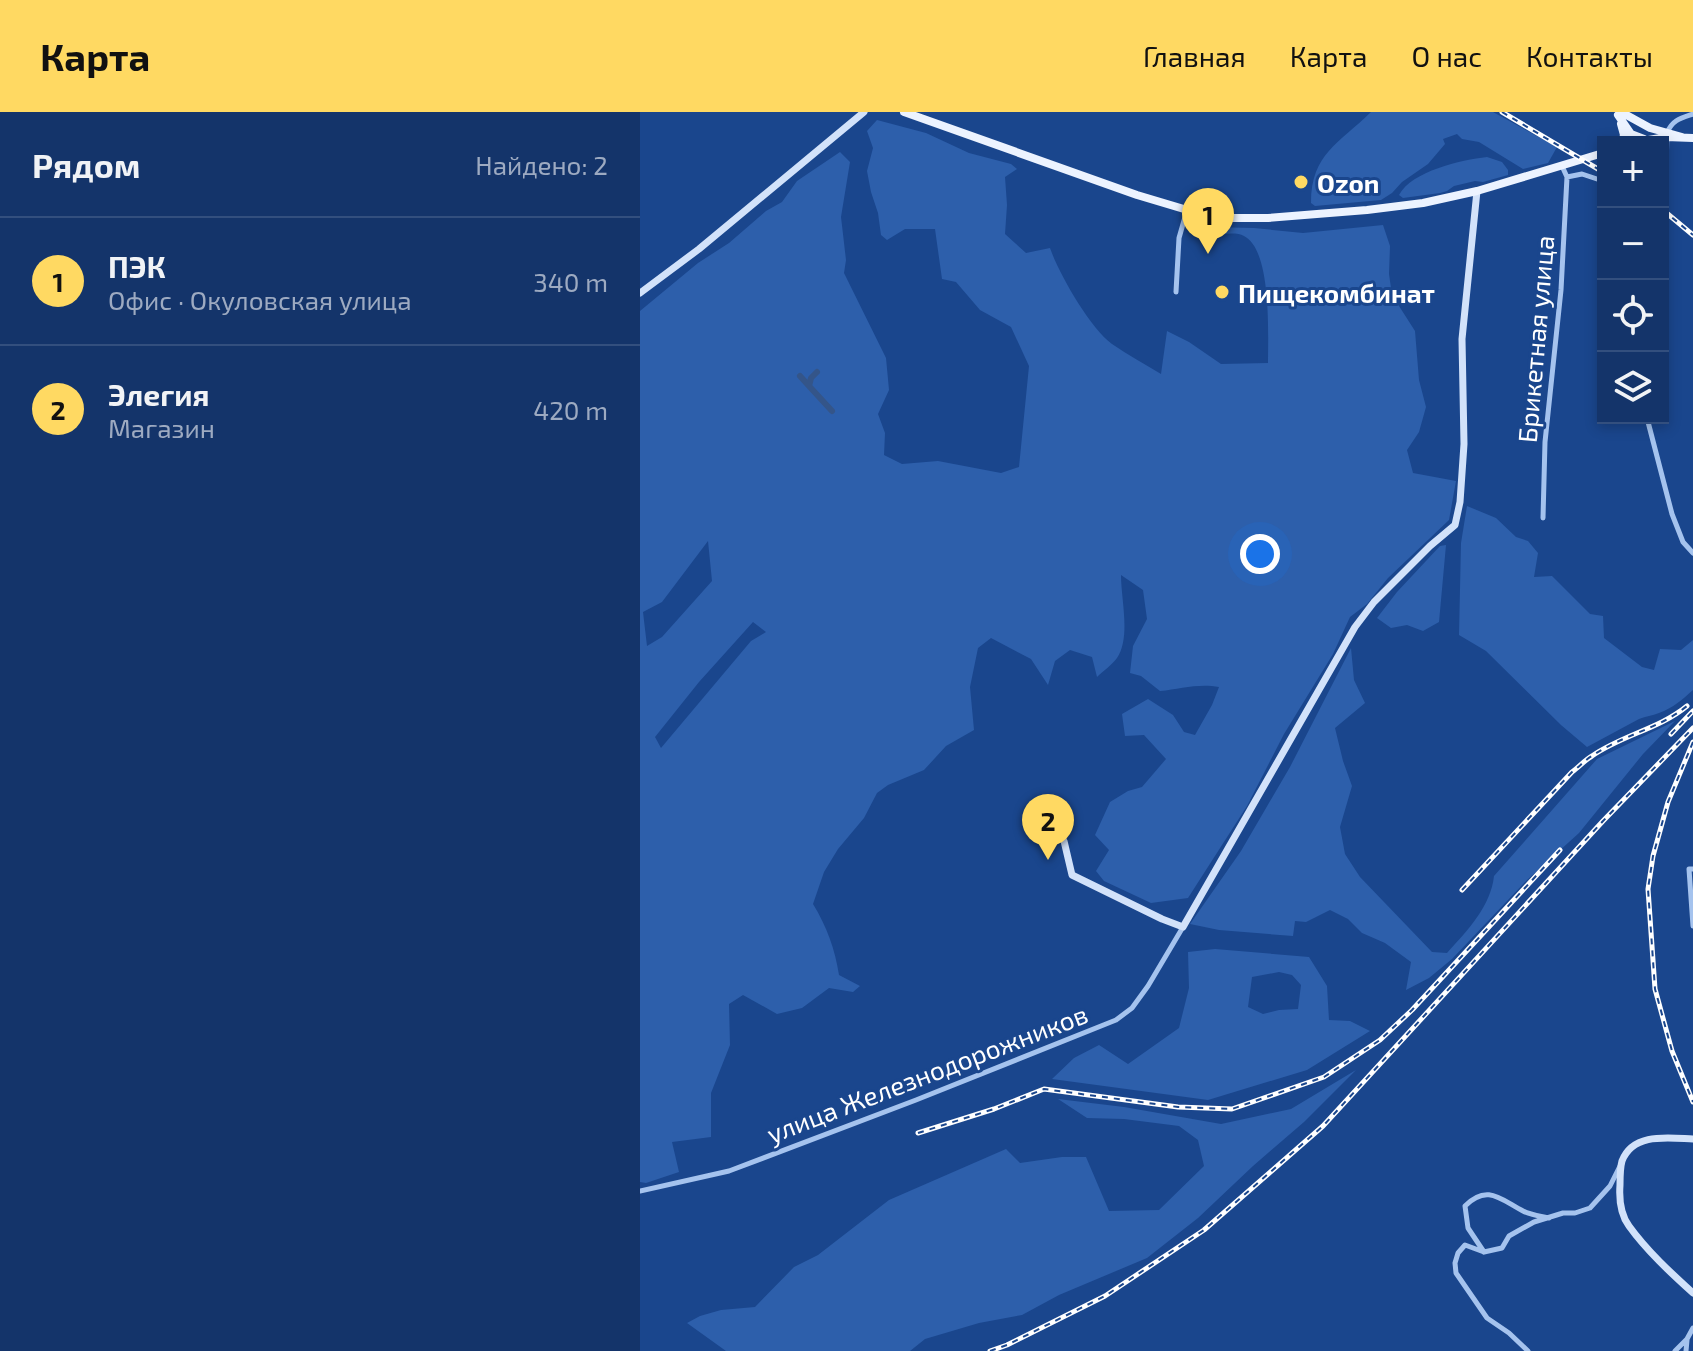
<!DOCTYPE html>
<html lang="ru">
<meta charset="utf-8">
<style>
:root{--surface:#14346a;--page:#213f72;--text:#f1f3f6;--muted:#9daac1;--line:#334f7e;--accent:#ffd962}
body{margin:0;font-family:"Exo 2",sans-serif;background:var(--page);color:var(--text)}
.controls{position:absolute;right:24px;top:24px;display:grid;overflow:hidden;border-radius:0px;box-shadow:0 4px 12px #0003}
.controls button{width:72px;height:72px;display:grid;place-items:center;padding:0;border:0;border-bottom:2px solid var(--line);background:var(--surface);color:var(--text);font:40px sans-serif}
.you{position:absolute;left:620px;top:442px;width:28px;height:28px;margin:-20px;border:6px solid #fff;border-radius:50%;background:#1a73e8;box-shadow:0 0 0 12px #1a73e833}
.badge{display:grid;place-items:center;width:52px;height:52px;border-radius:50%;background:var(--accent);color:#111;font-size:26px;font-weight:700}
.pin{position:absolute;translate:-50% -66px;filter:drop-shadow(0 2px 4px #0008)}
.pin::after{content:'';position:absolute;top:42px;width:28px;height:24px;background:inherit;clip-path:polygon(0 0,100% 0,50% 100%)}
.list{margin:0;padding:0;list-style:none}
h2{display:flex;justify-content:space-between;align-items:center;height:104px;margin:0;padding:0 32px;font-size:34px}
h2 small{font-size:26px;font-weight:400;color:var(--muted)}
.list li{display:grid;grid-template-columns:52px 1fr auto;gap:24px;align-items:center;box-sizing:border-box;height:128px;padding:0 32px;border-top:2px solid var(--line)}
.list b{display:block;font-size:30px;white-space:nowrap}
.list p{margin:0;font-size:26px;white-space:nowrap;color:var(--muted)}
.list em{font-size:26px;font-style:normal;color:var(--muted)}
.icon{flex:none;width:44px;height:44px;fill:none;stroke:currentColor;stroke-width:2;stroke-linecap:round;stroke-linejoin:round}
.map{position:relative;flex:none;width:1053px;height:1239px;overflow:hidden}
header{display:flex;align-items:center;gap:48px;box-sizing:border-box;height:112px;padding:0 40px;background:var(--accent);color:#111}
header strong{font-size:38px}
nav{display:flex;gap:44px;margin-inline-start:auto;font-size:28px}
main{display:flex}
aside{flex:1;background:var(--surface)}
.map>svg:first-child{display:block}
.green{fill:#2d5fab;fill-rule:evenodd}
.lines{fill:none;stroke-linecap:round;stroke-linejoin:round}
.canal{stroke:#345589;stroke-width:6}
.street{stroke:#a5c3ee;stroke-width:5}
.secondary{stroke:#d2e2fa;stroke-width:7}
.primary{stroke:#ecf3ff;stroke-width:8}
.rail-casing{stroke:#fff;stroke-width:5}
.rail{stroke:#1a468d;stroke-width:2;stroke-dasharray:6;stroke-linecap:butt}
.poi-dot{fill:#ffd962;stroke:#1a468d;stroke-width:3}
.labels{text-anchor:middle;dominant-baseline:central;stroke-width:6;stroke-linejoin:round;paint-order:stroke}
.poi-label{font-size:26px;font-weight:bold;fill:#fff;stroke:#1a468d;text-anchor:start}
.street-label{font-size:26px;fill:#fff;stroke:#1a468d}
</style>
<header>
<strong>Карта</strong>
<nav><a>Главная</a><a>Карта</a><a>О нас</a><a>Контакты</a></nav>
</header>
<main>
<aside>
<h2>Рядом<small>Найдено: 2</small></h2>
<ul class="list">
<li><span class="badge">1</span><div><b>ПЭК</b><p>Офис · Окуловская улица</p></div><em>340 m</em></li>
<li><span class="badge">2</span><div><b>Элегия</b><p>Магазин</p></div><em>420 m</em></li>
</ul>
</aside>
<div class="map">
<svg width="1053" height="1239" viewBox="0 0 1053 1239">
<rect width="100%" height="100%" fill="#1a468d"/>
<path class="green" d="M 731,0 L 853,0 L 917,35 L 908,51 L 883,57 L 839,30 L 822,27 L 817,22 L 803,27 L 805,32 L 788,52 L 762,70 L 752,81 L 741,88 L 675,94 L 671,91 C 671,41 700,31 731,0 Z
M 237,8 L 286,21 L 329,41 L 371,52 L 377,57 L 365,65 L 367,93 L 365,122 L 386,141 L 410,136 C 419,162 450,216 472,232 C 488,243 505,252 521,262 L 527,219 L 549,230 L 581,252 L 628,251 C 628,223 632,138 604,124 C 595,119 582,123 573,123 L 569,115 L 614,116 L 663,121 L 743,113 L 750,134 L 749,162 L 752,183 L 775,219 L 779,268 L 786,295 L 779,320 L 767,338 L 773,361 L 816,369 L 809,408 L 748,466 L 727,492 L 710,505 L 693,542 L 644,622 L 607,694 L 548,786 L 511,791 L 464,769 L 456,759 L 469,738 L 455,723 L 470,690 L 488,679 L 502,675 L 526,647 L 504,623 L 485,624 L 482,602 L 508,587 L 533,603 L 544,620 L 555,623 L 572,593 L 579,575 C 559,571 540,577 520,579 L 501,564 L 490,561 L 493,534 L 507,507 L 503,478 L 481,463 C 481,488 491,525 477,546 C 472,553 463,559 457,565 L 452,545 L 430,538 L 415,549 L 408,573 L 391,547 L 351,526 L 338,536 L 330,575 L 334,618 L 306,634 L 284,658 L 248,673 L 237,681 L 224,706 L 198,737 L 184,760 L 173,792 C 187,815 195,837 199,863 L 220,874 L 213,880 L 189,876 L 162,896 L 137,902 L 103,883 L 89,892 L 90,933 L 71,981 L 71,1025 L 32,1030 L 39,1060 L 6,1071 L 0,1070 L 0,199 L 58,151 L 89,131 L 126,99 L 142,90 L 157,69 L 200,40 L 210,50 L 201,105 L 206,148 L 204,161 L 246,246 L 249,278 L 238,302 L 245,321 L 244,343 L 262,352 L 298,349 L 361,361 L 379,355 L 389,254 L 371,215 L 340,198 L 316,170 L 302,167 L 295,117 L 265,117 L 247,128 L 241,123 L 238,101 L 231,80 L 227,59 L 233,36 L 227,19 ZM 68,429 L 72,469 L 22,525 L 7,534 L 3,500 L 22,490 ZM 113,510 L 126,520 L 111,529 L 21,636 L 15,625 L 59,570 Z
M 847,45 L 862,50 L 868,58 L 868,63 L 843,70 L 835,69 L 814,74 L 807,79 L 800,81 L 763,86 L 759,83 C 772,59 821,48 847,45 Z
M 827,394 L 856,406 L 876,425 L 888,429 L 898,441 L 894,465 L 912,464 L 950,502 L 963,504 L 964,526 L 1002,555 L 1014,558 L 1020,537 L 1041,538 L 1053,528 L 1053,578 C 1043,587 1033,596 1019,601 C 1012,604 1006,604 999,607 L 947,635 L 921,613 L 846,539 L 819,523 L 821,431 Z
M 806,433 L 799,510 L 783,519 L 767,513 L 751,516 L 737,506 L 757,480 L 800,434 Z
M 711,536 L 714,568 L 725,591 L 695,616 L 703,649 L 712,674 L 700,715 L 705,742 L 720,765 L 792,840 L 807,841 C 827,819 851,794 854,764 L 957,647 L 1035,609 L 1003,642 L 939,721 L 887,768 L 812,847 L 789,866 L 766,878 L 771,850 L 745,831 L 722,821 L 708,807 L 690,798 L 666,810 L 655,809 L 653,824 L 579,818 L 550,812 L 601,739 L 650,655 Z
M 575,837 L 669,845 L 687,874 L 689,908 L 710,909 L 730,919 L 667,958 L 568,988 L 412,967 L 434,946 L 459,933 L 488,952 L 539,916 L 549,876 L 548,840 ZM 639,860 L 652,863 L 661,873 L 658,897 L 639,898 L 623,902 L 608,895 L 612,865 Z
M 716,958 L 664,1010 L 613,1054 L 558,1106 L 507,1146 L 419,1183 L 382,1203 L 339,1211 L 285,1227 L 270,1239 L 86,1239 L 47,1211 L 60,1204 L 81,1198 L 115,1195 L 154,1155 L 178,1143 L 249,1088 L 366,1037 L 380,1051 L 422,1045 L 446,1045 L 469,1099 L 519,1098 L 564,1054 L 558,1028 L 539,1014 L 484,1007 L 447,1006 L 418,987 L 484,995 L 581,1012 L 651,997 Z"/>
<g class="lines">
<path class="canal" d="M 177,260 L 171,266 L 169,274 L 192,299
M 160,264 L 169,274"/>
<path class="street" d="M 927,65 L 942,62 L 963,69
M 1025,90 L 1027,21 C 1032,8 1041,6 1053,2
M 1023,108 L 1025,117 L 1023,135
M 536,180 L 539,126 L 547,98
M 1007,306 L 1032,402 L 1043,430 L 1053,441
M 903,406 L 905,330 L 921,178 L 927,65 L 922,54
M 1053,757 L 1049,757 L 1053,814
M 0,1079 L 89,1059 L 276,988 L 476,908 L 492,896 L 508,874 L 543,815
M 844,1140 L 828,1116 L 825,1094 C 847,1072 860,1087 883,1099 C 891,1103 900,1104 909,1106
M 888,1239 L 869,1221 L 847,1206 L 816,1161 L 815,1151 L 818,1141 L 825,1133 L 844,1140 L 862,1136 L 869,1124 L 894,1110 L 923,1101 L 935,1101 L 950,1096 L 970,1074 L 980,1054
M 1035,1239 L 1047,1227 L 1053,1216
M 1046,1239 L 1047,1228"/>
<path class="secondary" d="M 0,181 L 59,137 L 224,0
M 424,729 L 432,763 L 522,807 L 543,815 L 715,515 L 734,490 L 790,434 L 815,413 L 820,390 L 824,332 L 822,227 L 837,79
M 1053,1027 C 1029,1026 993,1020 982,1049 C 980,1056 980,1066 980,1073 C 979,1087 981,1103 989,1114 C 1007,1139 1031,1161 1053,1181"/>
<path class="primary" d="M 264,0 L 497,83 L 564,103 L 584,106 L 628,106 L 727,98 L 783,91 L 837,79 L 963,41
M 981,0 L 1010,16 L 1042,25
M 978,3 L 991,22 L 1004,27
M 981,12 L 984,23 L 982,30
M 997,30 L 1026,25 L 1053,26"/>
<g class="rail-casing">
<path id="rail" d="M 862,0 L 963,60
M 1023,98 L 1053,123
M 1031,622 L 1053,599
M 1053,630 L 1028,690 L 1013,744 L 1008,777 L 1015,877 L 1032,939 L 1053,990
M 822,778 L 932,660 C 939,655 945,648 952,644 C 982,623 1019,617 1047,594
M 278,1021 L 354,997 L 404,977 L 538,995 L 592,997 L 684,965 L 740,928 L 772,898 L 920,738
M 350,1239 L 367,1233 L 465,1184 L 564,1118 L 683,1014 L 963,709 L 1053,616"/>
</g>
<use href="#rail" class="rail"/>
</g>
<g class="poi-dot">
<circle cx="661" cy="70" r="8"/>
<circle cx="582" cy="180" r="8"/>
</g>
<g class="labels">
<g class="poi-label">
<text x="677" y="70">Ozon</text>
<text x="598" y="180">Пищекомбинат</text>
</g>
<g class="street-label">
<text transform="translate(895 227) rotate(-85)">Брикетная улица</text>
<text transform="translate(287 961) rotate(-21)">улица Железнодорожников</text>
</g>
</g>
</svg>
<div class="controls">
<button>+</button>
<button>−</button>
<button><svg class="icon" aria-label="locate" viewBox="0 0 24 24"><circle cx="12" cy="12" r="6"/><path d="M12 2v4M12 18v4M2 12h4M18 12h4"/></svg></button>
<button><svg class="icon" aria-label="layers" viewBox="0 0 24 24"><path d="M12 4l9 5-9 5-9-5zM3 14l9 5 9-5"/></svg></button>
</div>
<div class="you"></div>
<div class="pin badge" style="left:568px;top:142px">1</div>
<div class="pin badge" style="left:408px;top:748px">2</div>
</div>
</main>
